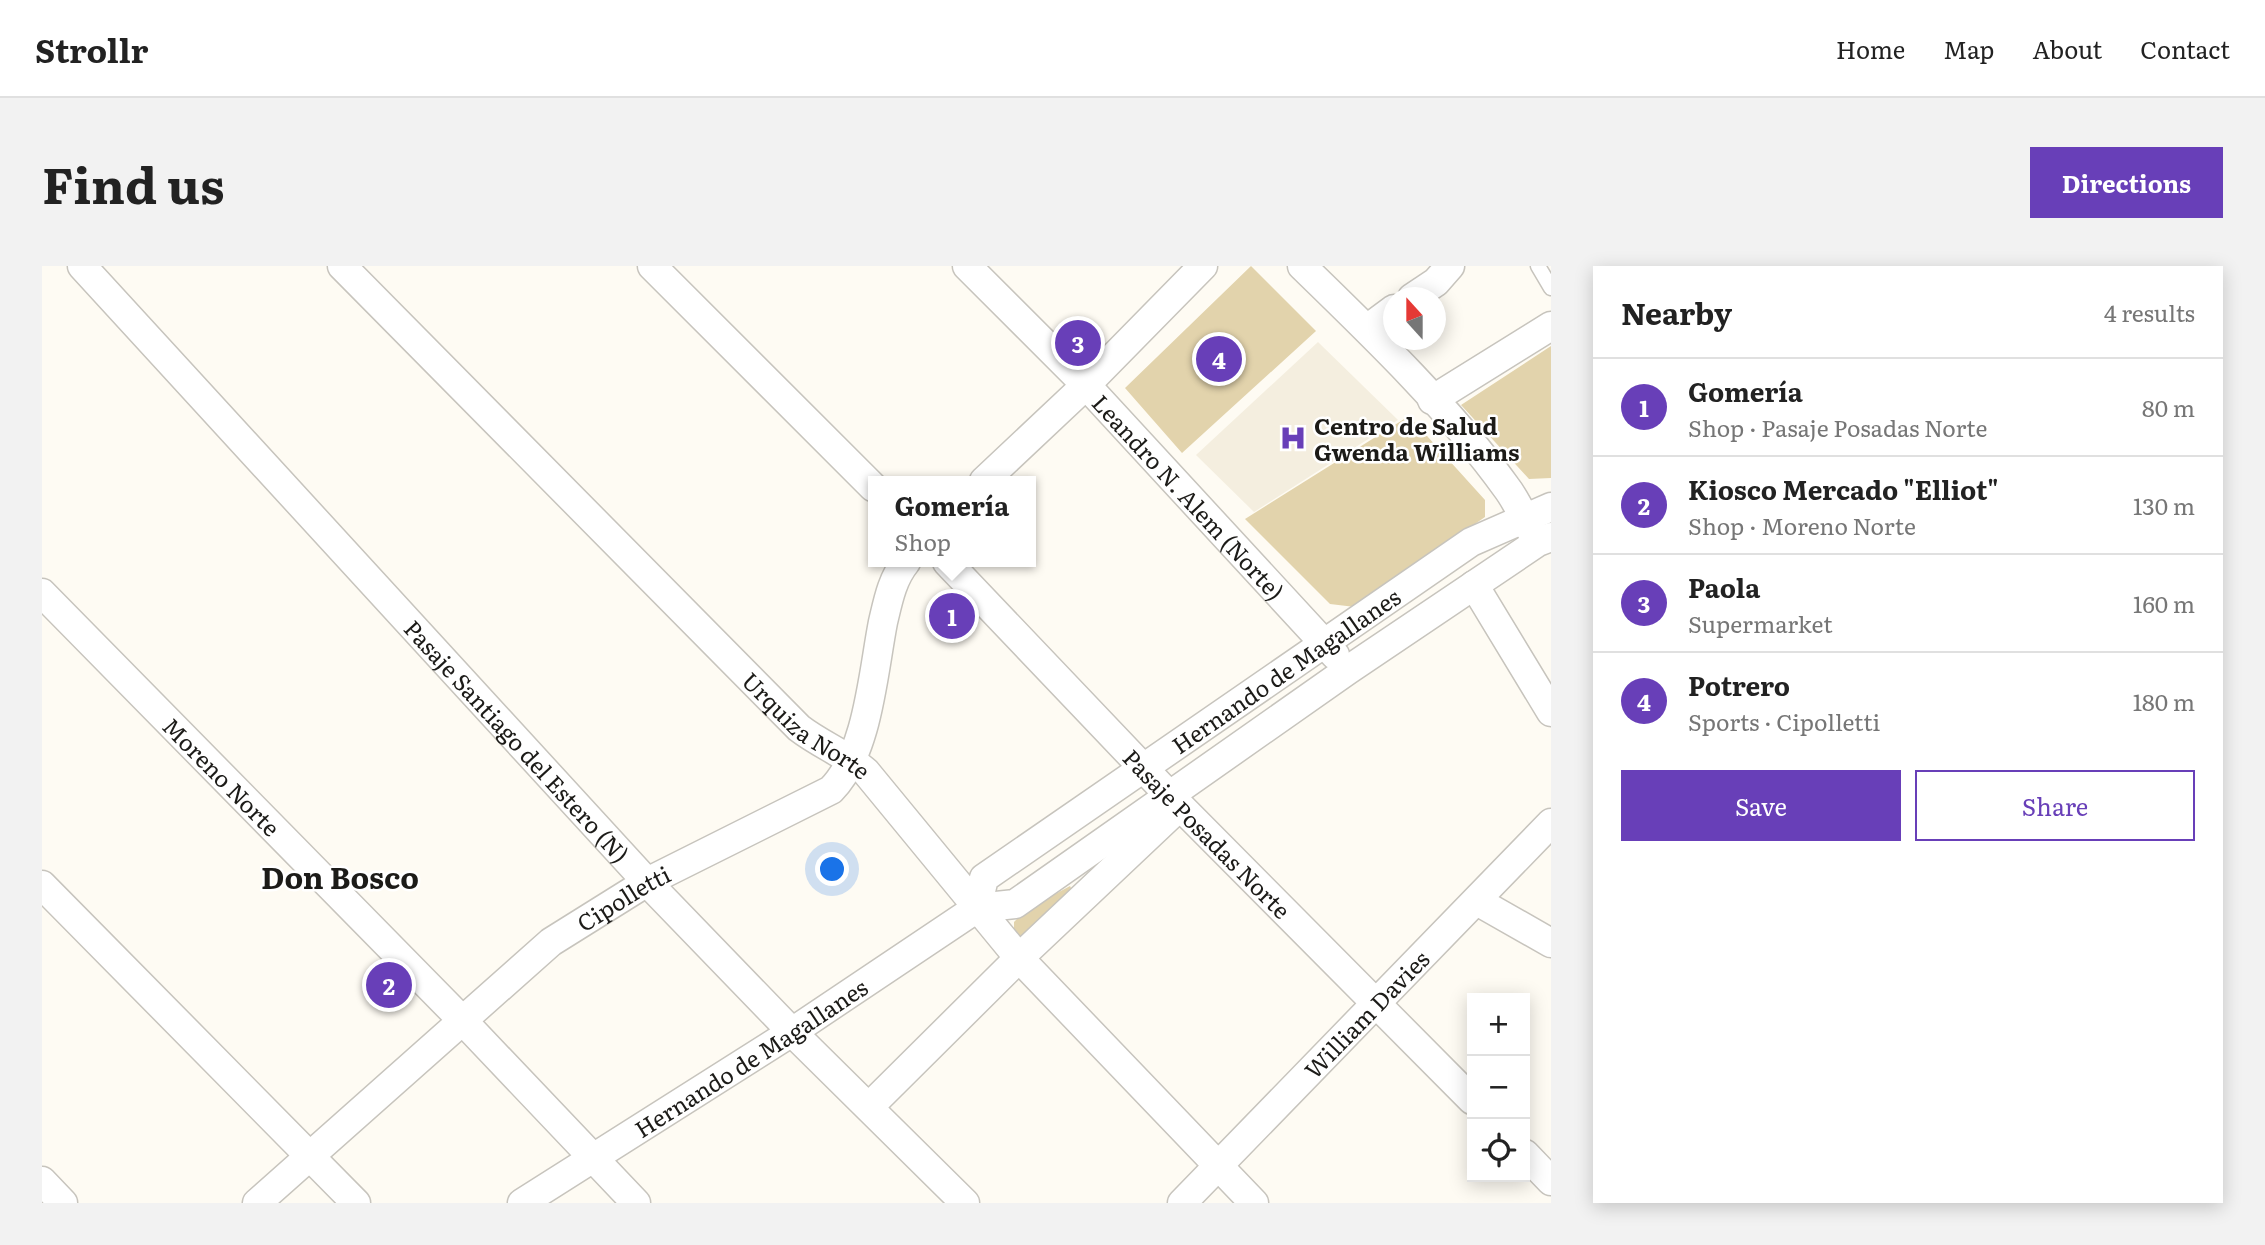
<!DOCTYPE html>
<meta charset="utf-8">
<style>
:root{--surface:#fff;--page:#f2f2f2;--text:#222;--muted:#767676;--line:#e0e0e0;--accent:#683fb8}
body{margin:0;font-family:Literata,serif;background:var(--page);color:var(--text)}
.controls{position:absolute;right:21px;bottom:21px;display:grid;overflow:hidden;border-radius:0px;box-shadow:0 4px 18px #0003}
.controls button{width:63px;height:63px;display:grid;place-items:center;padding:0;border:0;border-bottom:2px solid var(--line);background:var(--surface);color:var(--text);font:35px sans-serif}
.compass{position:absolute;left:1341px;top:21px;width:63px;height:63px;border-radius:50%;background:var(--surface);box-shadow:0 4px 18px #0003;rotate:339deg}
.you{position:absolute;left:791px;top:604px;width:24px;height:24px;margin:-18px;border:5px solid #fff;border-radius:50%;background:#1a73e8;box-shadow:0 0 0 10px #1a73e833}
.badge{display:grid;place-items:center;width:46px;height:46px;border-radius:50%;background:var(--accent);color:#fff;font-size:23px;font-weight:700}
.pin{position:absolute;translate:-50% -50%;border:4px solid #fff;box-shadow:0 2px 7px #0006}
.popup{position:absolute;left:826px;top:210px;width:168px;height:91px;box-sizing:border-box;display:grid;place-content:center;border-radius:0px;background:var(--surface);filter:drop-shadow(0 2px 5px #0005);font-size:23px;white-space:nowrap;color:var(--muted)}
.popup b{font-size:26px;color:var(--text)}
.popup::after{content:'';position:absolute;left:50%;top:100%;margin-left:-14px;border:14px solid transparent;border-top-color:var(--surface)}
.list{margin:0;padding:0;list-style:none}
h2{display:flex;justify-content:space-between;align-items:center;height:91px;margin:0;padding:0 28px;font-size:30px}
h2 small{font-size:23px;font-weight:400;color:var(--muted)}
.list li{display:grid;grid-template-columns:46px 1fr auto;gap:21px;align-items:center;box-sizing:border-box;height:98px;padding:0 28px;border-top:2px solid var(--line)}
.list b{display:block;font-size:26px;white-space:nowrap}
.list p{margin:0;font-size:23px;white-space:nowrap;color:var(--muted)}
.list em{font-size:23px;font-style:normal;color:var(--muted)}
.actions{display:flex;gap:14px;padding:21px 28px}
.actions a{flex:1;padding:16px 0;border:2px solid var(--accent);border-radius:0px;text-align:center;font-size:24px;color:var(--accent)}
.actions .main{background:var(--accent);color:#fff}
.icon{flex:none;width:38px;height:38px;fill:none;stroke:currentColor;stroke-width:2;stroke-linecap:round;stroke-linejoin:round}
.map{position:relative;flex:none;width:1509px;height:937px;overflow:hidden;border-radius:0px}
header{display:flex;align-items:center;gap:42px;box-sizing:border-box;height:98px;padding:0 35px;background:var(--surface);border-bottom:2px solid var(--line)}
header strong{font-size:33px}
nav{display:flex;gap:38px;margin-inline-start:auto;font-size:24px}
.intro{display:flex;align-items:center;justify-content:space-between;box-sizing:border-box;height:168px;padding:0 42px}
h1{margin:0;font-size:49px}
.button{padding:18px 32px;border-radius:0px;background:var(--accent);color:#fff;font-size:24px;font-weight:700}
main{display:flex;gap:42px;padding:0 42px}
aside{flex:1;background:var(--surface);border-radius:0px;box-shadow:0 4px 18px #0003}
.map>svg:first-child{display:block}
.built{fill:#f4eedf}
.green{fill:#e2d3ac}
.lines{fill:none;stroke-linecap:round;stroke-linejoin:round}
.service-casing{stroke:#c7c4bd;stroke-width:17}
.minor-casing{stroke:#c7c4bd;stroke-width:31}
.service{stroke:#fff;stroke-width:14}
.minor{stroke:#fff;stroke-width:28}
.labels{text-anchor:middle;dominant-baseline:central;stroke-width:5;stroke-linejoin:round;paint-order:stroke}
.poi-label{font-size:23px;font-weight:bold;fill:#1c1b18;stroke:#fff;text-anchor:start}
.street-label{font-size:23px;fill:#1c1b18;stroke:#fff}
.district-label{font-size:30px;font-weight:bold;fill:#1c1b18;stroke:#fff}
</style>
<header>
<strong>Strollr</strong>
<nav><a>Home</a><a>Map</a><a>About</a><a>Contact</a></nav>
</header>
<div class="intro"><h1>Find us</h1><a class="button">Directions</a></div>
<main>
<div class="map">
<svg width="1509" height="937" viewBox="0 0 1509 937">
<rect width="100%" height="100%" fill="#fefbf3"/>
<path class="built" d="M 1276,76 L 1356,154 L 1212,246 L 1154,189 Z"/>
<path class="green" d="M 1209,0 L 1274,65 L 1140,187 L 1083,122 Z
M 1509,80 L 1509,212 L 1487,213 L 1419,139 Z
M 1367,150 L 1443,234 L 1443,251 L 1313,341 L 1288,338 L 1203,253 Z
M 1028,620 L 1030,624 L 985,669 L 978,671 L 972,666 L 972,656 L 984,644 Z"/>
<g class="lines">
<g class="service-casing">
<path id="service" d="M 1496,0 L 1509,22"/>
</g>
<g class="minor-casing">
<g id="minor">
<path id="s1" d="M 40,0 L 605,616 L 750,766 L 923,937"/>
<path id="s2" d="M 300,0 L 757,462 C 779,479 804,488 824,506 L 977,692 L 1212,937"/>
<path d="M 610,0 L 831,221"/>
<path id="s3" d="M 925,0 L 1044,119 L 1293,389"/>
<path d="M 1260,0 C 1329,67 1408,143 1464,221 C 1475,235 1482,253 1491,268"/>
<path d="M 1370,32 L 1394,16 L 1408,0"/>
<path d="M 1325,63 L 1352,43"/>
<path d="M 1390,134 L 1509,60"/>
<path d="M 942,215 L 1044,119 L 1161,0"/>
<path id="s4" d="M 905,296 L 1127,529 L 1430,834"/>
<path d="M 1432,319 L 1509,446"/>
<path id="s5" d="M 0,327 L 421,755 L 594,937"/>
<path d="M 0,619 L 314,937"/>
<path d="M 1435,635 L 1509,677"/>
<path id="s6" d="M 935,642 L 942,612 L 1429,276 L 1509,241"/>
<path d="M 828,840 L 977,692 L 1138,540"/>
<path d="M 1483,888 L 1509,915"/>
<path d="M 0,915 L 21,937"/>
<path id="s7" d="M 215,937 L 509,676 L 605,616 L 789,524 C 826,487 831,407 841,356 C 846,335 850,313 864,296"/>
<path id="s8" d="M 480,937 L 750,766 L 935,642 L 973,638 L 1306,404 L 1496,276 L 1509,271"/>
<path id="s9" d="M 1140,937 L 1509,557"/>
</g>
</g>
<use href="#service" class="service"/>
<use href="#minor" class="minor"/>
</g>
<defs>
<g id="hospital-bare" transform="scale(2.1)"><path d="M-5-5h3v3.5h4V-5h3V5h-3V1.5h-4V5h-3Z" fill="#683fb8" stroke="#fff" stroke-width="2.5" paint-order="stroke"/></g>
</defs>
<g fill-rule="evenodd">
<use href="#hospital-bare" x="1251" y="172"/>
</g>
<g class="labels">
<g class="poi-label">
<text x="1272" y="159">Centro de Salud<tspan x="1272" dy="26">Gwenda Williams</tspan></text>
</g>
<g class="street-label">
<text stroke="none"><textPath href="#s3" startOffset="320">Leandro N. Alem (Norte)</textPath></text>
<text stroke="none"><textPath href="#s6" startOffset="397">Hernando de Magallanes</textPath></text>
<text stroke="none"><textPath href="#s2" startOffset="654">Urquiza Norte</textPath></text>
<text stroke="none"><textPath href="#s1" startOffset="644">Pasaje Santiago del Estero (N)</textPath></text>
<text stroke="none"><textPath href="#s5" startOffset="257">Moreno Norte</textPath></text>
<text stroke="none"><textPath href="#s4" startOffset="376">Pasaje Posadas Norte</textPath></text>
<text stroke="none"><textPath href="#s7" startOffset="478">Cipolletti</textPath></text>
<text stroke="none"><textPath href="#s9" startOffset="264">William Davies</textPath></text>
<text stroke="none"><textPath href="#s8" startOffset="271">Hernando de Magallanes</textPath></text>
</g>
<g class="district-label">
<text x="298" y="610">Don Bosco</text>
</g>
</g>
</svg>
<div class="controls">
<button>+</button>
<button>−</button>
<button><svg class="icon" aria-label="locate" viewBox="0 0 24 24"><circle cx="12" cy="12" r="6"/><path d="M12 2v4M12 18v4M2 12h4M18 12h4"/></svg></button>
</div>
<svg class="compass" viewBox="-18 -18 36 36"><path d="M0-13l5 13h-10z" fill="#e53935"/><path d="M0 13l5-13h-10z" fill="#767676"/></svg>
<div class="you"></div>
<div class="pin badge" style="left:910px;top:350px">1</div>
<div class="popup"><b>Gomería</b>Shop</div>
<div class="pin badge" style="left:347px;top:719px">2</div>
<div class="pin badge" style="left:1036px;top:77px">3</div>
<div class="pin badge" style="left:1177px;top:93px">4</div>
</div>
<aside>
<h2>Nearby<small>4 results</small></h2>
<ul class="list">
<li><span class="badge">1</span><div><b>Gomería</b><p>Shop · Pasaje Posadas Norte</p></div><em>80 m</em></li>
<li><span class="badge">2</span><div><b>Kiosco Mercado &quot;Elliot&quot;</b><p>Shop · Moreno Norte</p></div><em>130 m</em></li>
<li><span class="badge">3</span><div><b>Paola</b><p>Supermarket</p></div><em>160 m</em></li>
<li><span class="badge">4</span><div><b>Potrero</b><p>Sports · Cipolletti</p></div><em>180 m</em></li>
</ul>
<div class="actions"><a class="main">Save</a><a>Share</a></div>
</aside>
</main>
